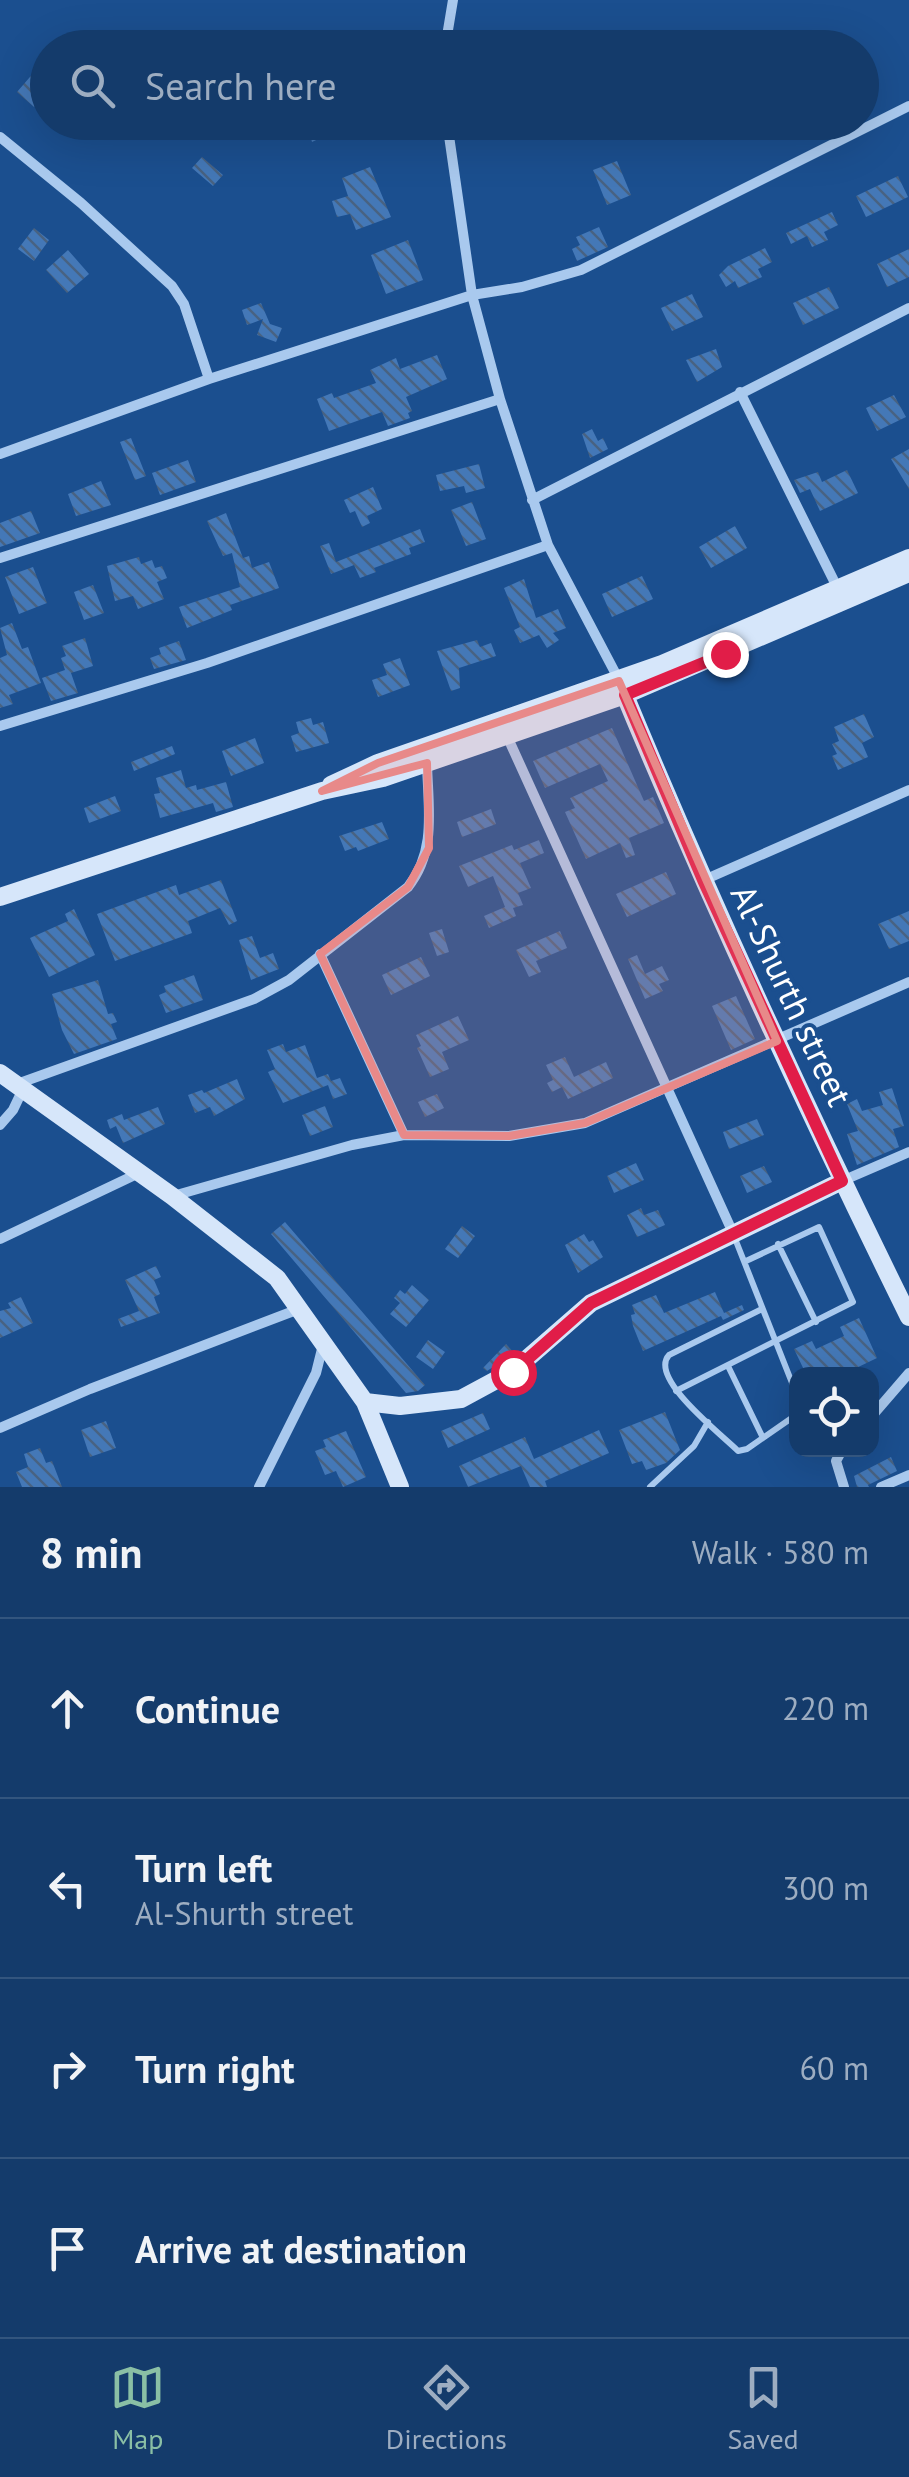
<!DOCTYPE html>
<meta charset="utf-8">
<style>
:root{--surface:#143b6b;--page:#1d4271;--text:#f1f3f6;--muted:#9dadc1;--line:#33557e;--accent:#8abfa5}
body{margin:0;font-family:"PT Sans",sans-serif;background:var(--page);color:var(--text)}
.controls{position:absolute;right:30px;bottom:30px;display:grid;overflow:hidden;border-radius:20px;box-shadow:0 10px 40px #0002}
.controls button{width:90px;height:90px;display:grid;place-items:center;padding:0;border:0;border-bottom:2px solid var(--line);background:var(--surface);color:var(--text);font:50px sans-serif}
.stop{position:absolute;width:30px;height:30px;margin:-22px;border:8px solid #e11d48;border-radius:50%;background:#fff}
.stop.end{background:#e11d48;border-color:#fff;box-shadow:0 2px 10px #0008}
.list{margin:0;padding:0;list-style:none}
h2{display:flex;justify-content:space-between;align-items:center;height:130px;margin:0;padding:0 40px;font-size:42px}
h2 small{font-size:32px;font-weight:400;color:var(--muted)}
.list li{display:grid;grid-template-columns:65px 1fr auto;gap:30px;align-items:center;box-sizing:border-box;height:180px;padding:0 40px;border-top:2px solid var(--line)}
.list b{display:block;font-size:38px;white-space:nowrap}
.list p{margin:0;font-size:32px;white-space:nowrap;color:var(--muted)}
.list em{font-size:32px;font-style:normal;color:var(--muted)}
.icon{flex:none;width:55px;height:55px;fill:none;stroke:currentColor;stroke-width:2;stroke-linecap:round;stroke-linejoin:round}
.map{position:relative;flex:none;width:909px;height:1487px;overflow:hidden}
.search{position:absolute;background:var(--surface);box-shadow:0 10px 40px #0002;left:30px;right:30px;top:30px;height:110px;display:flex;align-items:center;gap:25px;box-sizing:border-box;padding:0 35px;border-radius:55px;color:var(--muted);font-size:38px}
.sheet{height:850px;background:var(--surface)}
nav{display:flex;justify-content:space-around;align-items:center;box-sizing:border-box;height:140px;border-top:2px solid var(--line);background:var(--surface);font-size:28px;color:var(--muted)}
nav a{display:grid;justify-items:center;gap:5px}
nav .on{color:var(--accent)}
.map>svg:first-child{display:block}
.building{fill:url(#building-back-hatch)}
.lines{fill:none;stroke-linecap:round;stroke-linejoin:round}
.lane{stroke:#a9c9ee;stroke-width:6}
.street{stroke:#a9c9ee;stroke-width:10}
.secondary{stroke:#d6e6fa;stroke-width:18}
.route{stroke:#e11d48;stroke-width:12}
.marked{fill:#e88989;fill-opacity:0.2;stroke:#e88989;stroke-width:8;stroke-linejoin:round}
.labels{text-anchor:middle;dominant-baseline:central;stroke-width:8;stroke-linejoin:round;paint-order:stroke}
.street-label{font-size:35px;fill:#fff;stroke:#1b4f8f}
</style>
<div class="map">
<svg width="909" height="1487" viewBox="0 0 909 1487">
<defs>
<pattern id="building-back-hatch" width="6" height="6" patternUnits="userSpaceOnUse" patternTransform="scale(2.5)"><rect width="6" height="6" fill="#4478b7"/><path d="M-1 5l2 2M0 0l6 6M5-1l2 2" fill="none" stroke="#486282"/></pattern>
</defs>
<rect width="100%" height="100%" fill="#1b4f8f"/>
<path class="building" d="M 42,63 L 48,68 L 48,92 L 34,107 L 17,92 Z
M 323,122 L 334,122 L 337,130 L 312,142 L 308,127 Z
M 202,157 L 223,175 L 213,186 L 192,168 Z
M 617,161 L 631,195 L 607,205 L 593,170 Z
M 370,167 L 391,217 L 356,230 L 350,214 L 337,217 L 332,201 L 348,196 L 342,178 Z
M 898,176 L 908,197 L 866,217 L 856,196 Z
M 832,212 L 838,225 L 824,232 L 828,240 L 812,247 L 807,236 L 791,244 L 786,233 Z
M 599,227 L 608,247 L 577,261 L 572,249 L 580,245 L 576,237 Z
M 34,228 L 49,240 L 34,261 L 18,249 Z
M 408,240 L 423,280 L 386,294 L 371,255 Z
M 765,248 L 772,262 L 758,269 L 762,277 L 738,288 L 735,281 L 726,287 L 719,275 L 728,266 Z
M 909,249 L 909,277 L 887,287 L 877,264 Z
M 68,250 L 89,274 L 67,293 L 46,270 Z
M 829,287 L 839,308 L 803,325 L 793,303 Z
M 692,294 L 703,317 L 672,331 L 661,308 Z
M 261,303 L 270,324 L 282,328 L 276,342 L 257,335 L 263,319 L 247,325 L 242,310 Z
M 716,349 L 722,367 L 697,382 L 686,360 Z
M 437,355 L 447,379 L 406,397 L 412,411 L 408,413 L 410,418 L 388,426 L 382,412 L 329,431 L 317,399 L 332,393 L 334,398 L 376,383 L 370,370 L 396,358 L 400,369 Z
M 894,395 L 906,417 L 877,431 L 866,408 Z
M 592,429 L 598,441 L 603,438 L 608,449 L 590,458 L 582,434 Z
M 131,438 L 146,476 L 135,480 L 120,442 Z
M 909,449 L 909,489 L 891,459 Z
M 188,460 L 196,482 L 160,495 L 152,473 Z
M 479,464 L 485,488 L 466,493 L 464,486 L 440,491 L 436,475 Z
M 847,470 L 858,493 L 820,511 L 810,489 L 800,493 L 794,480 L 818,472 L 822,482 Z
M 101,481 L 111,505 L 76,516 L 68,494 Z
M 373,487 L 382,509 L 367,516 L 370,523 L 362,527 L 355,511 L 350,513 L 344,500 Z
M 472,502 L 486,539 L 466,546 L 451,510 Z
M 31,511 L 40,533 L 0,547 L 0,523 Z
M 226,513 L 243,558 L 249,556 L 252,568 L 269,562 L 279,588 L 230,605 L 232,610 L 187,628 L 179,607 L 240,587 L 232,553 L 223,556 L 207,521 Z
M 735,526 L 747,548 L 711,568 L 699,547 Z
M 420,529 L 425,542 L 409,548 L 411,554 L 374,568 L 376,572 L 360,578 L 354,565 L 331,574 L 320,546 L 329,543 L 336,562 Z
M 139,557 L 141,564 L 152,560 L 155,568 L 162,566 L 167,578 L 157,582 L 164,599 L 138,609 L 133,596 L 115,601 L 107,566 Z
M 33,567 L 47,603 L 19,614 L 5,577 Z
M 642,576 L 653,599 L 612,617 L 602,594 Z
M 524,579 L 536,618 L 558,609 L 566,628 L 553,633 L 559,640 L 547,648 L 539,635 L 520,643 L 514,630 L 520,627 L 504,588 Z
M 93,585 L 104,613 L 84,620 L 74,592 Z
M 12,623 L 22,649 L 28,647 L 41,683 L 9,695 L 13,704 L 0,708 L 0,658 L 7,655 L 0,628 Z
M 85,638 L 93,666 L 71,673 L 78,693 L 51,701 L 42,678 L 65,670 L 61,658 L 66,656 L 62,646 Z
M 477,640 L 480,647 L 491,643 L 496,656 L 459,668 L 460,688 L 451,691 L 437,651 Z
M 179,641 L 186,660 L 154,669 L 150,658 L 161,654 L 159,648 Z
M 400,658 L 410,685 L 378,697 L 372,680 L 387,675 L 383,664 Z
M 864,714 L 874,737 L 862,743 L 868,757 L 838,770 L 832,756 L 837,754 L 832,744 L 839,741 L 834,727 Z
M 311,718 L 313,725 L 323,722 L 329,743 L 296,752 L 291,736 L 299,733 L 296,722 Z
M 612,728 L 644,801 L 653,797 L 664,823 L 629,838 L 635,855 L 626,858 L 620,843 L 586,859 L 565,812 L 575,808 L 570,798 L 608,781 L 600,764 L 545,788 L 533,761 Z
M 255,738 L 264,763 L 231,776 L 222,751 Z
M 172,746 L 175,754 L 134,771 L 131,762 Z
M 181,770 L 186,788 L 196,785 L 197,790 L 226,782 L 233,807 L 216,812 L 213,803 L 160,818 L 154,794 L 160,793 L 156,778 Z
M 115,796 L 121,811 L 89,823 L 84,808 Z
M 491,809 L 496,824 L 462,837 L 457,822 Z
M 382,822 L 389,839 L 358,851 L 356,847 L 345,851 L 339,836 Z
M 539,840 L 544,853 L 520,863 L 531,888 L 518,893 L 523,905 L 513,908 L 516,916 L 489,928 L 484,916 L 505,907 L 493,876 L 468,887 L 459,866 L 512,845 L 514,850 Z
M 666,872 L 676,894 L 627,917 L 616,894 Z
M 221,880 L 237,921 L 229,925 L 220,908 L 188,921 L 192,933 L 115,961 L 97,914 L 176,885 L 179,895 Z
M 74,909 L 95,955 L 49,977 L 30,938 L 68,921 L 65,914 Z
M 909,911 L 909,941 L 889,949 L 878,924 Z
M 442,929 L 449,952 L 437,956 L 429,933 Z
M 560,931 L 567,948 L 536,961 L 541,972 L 529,977 L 516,950 Z
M 252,936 L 260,958 L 273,953 L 279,969 L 251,980 L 239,940 Z
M 637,955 L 645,974 L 662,966 L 669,980 L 659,984 L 663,991 L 645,999 L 628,959 Z
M 421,957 L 430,976 L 391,995 L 382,975 Z
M 194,975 L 203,1000 L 166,1013 L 159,995 L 166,992 L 164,986 Z
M 98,980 L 108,1014 L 113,1013 L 117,1022 L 111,1024 L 117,1039 L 74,1054 L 62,1030 L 52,994 Z
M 736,996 L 755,1039 L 731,1050 L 712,1006 Z
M 458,1016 L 469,1040 L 442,1052 L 449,1069 L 430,1077 L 417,1048 L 421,1046 L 416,1035 Z
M 283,1044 L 286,1052 L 305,1045 L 317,1078 L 328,1074 L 331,1081 L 340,1078 L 347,1094 L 333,1099 L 328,1085 L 283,1103 L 268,1072 L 275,1069 L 267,1050 Z
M 565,1057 L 574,1077 L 606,1062 L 613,1078 L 568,1099 L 562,1087 L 552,1092 L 547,1083 L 553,1080 L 546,1065 Z
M 237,1079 L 245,1099 L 214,1116 L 210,1107 L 195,1113 L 188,1095 L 202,1090 L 204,1093 Z
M 892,1088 L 904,1126 L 893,1129 L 899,1147 L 857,1165 L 847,1134 L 858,1131 L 847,1104 L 857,1099 L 862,1111 L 883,1105 L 879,1092 Z
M 437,1094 L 444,1108 L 425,1117 L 418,1102 Z
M 325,1106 L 333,1127 L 310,1136 L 302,1115 Z
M 158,1107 L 165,1124 L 123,1143 L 116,1126 L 110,1129 L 107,1120 L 122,1114 L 124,1120 Z
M 757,1119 L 764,1135 L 729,1149 L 723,1132 Z
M 636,1163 L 644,1180 L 614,1193 L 607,1176 Z
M 764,1166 L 772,1182 L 747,1193 L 740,1176 Z
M 641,1208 L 644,1215 L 658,1210 L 665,1225 L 637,1237 L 627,1215 Z
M 285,1222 L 425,1385 L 418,1391 L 406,1393 L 271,1234 Z
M 462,1226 L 475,1236 L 458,1258 L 445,1249 Z
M 584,1234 L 589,1242 L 593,1240 L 603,1257 L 578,1273 L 565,1245 Z
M 156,1266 L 161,1277 L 154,1280 L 160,1294 L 154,1297 L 160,1313 L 121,1327 L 118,1319 L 139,1311 L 125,1280 Z
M 412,1285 L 429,1300 L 406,1327 L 390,1314 L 400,1303 L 394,1298 L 400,1290 L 405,1294 Z
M 715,1292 L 724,1313 L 742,1305 L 744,1310 L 723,1320 L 721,1316 L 643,1351 L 633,1326 L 631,1315 L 635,1314 L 632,1305 L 656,1295 L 664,1313 Z
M 21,1297 L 33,1323 L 0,1338 L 0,1311 L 11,1308 L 8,1303 Z
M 859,1318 L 877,1358 L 852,1370 L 854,1374 L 806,1374 L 794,1349 L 812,1341 L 816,1349 L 844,1336 L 840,1327 Z
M 428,1340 L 445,1352 L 433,1369 L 416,1357 Z
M 506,1344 L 514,1353 L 487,1371 L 483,1368 Z
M 665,1412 L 680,1450 L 666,1463 L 646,1470 L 642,1461 L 632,1464 L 619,1430 Z
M 483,1413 L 490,1429 L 448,1448 L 441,1431 Z
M 106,1421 L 116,1448 L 90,1457 L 81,1430 Z
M 599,1430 L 609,1453 L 545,1481 L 547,1487 L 530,1487 L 521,1466 L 468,1487 L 459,1466 L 525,1437 L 534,1459 Z
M 346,1431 L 366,1477 L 343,1487 L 336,1471 L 325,1475 L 315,1451 L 326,1447 L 323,1440 Z
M 40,1448 L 46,1463 L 52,1461 L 62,1487 L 22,1487 L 16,1472 L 28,1467 L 24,1454 Z
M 891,1457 L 897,1471 L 868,1485 L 869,1487 L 857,1487 L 854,1476 Z"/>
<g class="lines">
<path class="lane" d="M 734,1236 L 796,1393
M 778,1244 L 816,1322
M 762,1309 L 669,1355 C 648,1378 721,1434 738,1451 L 747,1449 L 796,1415
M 728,1366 L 763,1438
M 676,1391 L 853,1302 L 819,1227 L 746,1261
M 650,1487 L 694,1446 L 708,1422"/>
<path class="street" d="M 445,48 L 453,0
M 447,122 L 472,295 L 522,287 L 581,270 L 909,106
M 0,137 L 81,203 L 172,286 L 184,304 L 209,379
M 740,392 L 838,589
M 0,454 L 209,379 L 472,295 L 500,399 L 548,545 L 619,680
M 532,500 L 909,308
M 0,558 L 500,399
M 0,726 L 207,663 L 548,545
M 507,736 L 733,1233
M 704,880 L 909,790
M 320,954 L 404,1135
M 17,1084 L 254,999 L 289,980 L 408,887 C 437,851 428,807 427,763
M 0,1125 L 13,1110 L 23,1089
M 842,1181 L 909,1152
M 173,1196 L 352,1145 L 404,1135 L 509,1136 L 585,1123 L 909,982
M 0,1239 L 139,1173
M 872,1416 L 909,1373
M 0,1428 L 90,1389 L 299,1309
M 842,1450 L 836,1461 L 844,1487
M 259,1487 L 316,1373 L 323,1345
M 881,1487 L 909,1475"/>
<path class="secondary" d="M 619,681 C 708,897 806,1108 909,1317
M 331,785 L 378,763 L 662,664 L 909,558
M 0,897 L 322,791 L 383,778 L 625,695 L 909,573
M 0,1073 L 172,1196 L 277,1278 L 365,1402 L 400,1487
M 365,1402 L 400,1406 L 461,1399 L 513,1371 L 591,1303 L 842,1181"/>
</g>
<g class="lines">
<path class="route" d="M 513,1372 L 591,1303 L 842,1181 L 703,880 L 625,695 L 725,654"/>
</g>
<path class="marked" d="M 619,681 L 777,1041 L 585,1123 L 509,1136 L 404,1135 L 320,954 L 408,887 L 429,848 L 427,763 L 322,791 L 378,763 Z"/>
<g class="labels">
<g class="street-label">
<text transform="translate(792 995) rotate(65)">Al-Shurth street</text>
</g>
</g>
</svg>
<div class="controls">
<button><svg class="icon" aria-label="locate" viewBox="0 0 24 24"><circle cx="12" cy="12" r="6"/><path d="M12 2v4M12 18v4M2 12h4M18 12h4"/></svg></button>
</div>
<div class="stop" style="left:513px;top:1372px"></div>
<div class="stop end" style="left:725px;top:654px"></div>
<div class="search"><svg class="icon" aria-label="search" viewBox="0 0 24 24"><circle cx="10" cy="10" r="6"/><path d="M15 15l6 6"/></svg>Search here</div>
</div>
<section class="sheet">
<h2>8 min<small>Walk · 580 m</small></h2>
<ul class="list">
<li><svg class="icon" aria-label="ahead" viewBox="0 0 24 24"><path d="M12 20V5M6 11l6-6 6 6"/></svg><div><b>Continue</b></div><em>220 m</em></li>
<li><svg class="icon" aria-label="left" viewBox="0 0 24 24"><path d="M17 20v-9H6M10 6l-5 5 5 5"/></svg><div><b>Turn left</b><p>Al-Shurth street</p></div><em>300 m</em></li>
<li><svg class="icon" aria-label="right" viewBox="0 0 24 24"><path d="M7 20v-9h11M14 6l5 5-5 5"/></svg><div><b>Turn right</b></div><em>60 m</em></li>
<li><svg class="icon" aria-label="arrive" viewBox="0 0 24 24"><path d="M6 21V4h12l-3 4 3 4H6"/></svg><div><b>Arrive at destination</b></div></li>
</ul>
</section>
<nav>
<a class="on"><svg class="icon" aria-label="map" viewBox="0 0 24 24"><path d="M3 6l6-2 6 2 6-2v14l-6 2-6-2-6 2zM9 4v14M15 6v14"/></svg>Map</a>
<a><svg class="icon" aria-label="directions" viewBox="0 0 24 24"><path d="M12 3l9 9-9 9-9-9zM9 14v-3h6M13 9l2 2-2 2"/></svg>Directions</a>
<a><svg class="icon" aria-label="saved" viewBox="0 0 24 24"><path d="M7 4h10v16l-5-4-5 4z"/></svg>Saved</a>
</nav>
